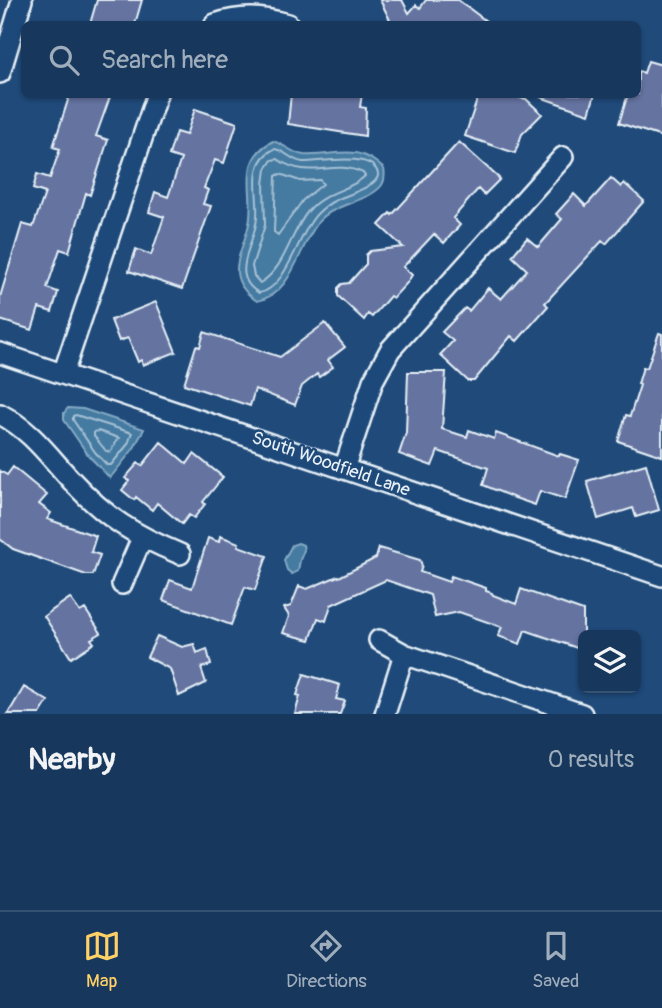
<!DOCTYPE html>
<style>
:root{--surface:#17385c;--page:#244365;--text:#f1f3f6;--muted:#9eacbb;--line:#365272;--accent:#ffd166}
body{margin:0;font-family:Pangolin,sans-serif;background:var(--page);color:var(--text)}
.controls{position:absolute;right:21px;bottom:21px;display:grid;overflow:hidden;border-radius:10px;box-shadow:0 2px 5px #0004}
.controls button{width:63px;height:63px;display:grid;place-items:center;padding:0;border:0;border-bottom:2px solid var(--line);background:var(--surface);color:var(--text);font:35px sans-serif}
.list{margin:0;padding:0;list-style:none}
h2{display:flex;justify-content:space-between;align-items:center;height:91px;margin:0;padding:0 28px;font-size:30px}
h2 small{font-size:23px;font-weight:400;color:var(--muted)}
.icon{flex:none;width:38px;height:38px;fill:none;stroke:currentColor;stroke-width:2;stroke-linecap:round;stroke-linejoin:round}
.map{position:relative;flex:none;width:662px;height:714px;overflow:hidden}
.search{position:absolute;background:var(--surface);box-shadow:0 2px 5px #0004;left:21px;right:21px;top:21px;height:77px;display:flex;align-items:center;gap:18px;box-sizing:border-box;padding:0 24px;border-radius:10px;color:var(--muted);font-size:26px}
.sheet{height:196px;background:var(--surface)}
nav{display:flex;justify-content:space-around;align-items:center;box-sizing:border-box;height:98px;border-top:2px solid var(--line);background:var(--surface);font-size:19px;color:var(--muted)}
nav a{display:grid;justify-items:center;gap:4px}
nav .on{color:var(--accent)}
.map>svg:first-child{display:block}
.water{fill:#447aa1;stroke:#86aac4;stroke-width:2}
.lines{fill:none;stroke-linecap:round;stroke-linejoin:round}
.shore{stroke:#a6c1d5;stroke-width:2}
.building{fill:#6573a1;stroke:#e8f1f8;stroke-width:2}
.minor-casing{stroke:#e8f1f8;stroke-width:24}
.minor{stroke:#1f4a7a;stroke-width:19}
.labels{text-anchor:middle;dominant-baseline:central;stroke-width:5;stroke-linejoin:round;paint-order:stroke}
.street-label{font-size:18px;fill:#e8f1f8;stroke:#1f4a7a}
</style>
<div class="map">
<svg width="662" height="714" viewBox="0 0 662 714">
<rect width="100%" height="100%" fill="#1f4a7a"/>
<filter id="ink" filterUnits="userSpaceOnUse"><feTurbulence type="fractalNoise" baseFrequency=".0143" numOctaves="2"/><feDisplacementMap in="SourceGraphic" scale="14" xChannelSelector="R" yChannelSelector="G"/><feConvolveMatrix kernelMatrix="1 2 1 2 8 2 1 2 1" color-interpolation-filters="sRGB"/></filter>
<g filter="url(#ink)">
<path class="water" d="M 273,141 C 284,144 293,154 304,155 C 337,157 355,141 384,169 C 385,174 385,180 382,185 C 370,201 337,203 321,219 C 298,244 295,293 257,301 C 222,277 242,255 249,224 C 256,192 235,161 273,141 Z
M 68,408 L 83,409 L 144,429 L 134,448 L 110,478 L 89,456 L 64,420 L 64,413 Z
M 298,543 L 303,545 L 304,550 L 300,560 L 298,571 L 292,574 L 287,570 L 284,560 L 292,545 Z"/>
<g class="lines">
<path class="shore" d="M 274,149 C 285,150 291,161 303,162 C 316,163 373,150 378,174 C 380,186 343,196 334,201 C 328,204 322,209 317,214 C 298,233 287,289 259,293 C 230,277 252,247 256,224 C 262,199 244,164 274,149 Z
M 277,159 C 312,182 330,158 363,173 L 365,176 C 350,191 325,191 309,210 C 290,232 286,268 260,283 L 254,276 L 252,266 L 265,225 L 264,184 L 266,169 L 272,160 Z
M 280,174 L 300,181 L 320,180 L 323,184 L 303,200 L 278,235 L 274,232 L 276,176 Z
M 76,415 L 132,433 L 128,444 L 111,465 L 107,465 L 95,452 L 73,420 L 73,416 Z
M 98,431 L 119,438 L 110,452 L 106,451 L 94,436 L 94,432 Z"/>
</g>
<path class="building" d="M 97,0 L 142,0 L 135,24 L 90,24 Z
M 380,0 L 402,0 L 409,13 L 416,5 L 420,8 L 426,0 L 458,0 L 490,24 L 392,24 Z
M 648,61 L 662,65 L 662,137 L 619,123 L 628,94 L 638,94 L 638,71 L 644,73 Z
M 70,94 L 111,94 L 96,136 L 108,140 L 90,195 L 86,193 L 69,252 L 60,249 L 47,288 L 58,292 L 52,312 L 39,308 L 32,330 L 0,320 L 0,297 L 22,224 L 33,227 L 45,193 L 33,189 L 37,174 L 50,178 L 60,149 L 53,147 Z
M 291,94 L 362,94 L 360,107 L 366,108 L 365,136 L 288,124 Z
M 479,94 L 501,94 L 508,97 L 512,95 L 523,99 L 525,98 L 542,114 L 522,134 L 515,153 L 465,136 Z
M 540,94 L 595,94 L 589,114 L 540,97 Z
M 195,109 L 237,123 L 224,163 L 215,160 L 204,188 L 208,190 L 203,204 L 211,206 L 182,289 L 129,271 L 136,249 L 151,255 L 164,217 L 149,212 L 155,192 L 168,197 L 181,159 L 169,155 L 176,132 L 186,135 Z
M 459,142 L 500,179 L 484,195 L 478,189 L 453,218 L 460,225 L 444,243 L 434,234 L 403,267 L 412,275 L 407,283 L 393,298 L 390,296 L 372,317 L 368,314 L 364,320 L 338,296 L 338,288 L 342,284 L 349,283 L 366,264 L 366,255 L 370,251 L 403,247 L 379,225 L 390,213 L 392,215 Z
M 611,178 L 621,187 L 624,183 L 644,201 L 606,244 L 602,241 L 545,303 L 548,306 L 517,341 L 511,336 L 474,381 L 468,381 L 440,355 L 453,341 L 442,332 L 465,308 L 469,311 L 488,288 L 501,299 L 527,270 L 512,256 L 527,238 L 538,247 L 562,219 L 556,214 L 574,194 L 586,206 Z
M 156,302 L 176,352 L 143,365 L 141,360 L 138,362 L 128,338 L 119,341 L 111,320 Z
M 325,323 L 345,347 L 328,360 L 333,367 L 319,377 L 317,374 L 302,386 L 295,405 L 255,389 L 250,406 L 184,384 L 196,346 L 200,347 L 204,332 L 280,357 Z
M 659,333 L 662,334 L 662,456 L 618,441 L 626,415 L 630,416 L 640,385 L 638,384 L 643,367 L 647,368 Z
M 408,372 L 446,372 L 442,429 L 467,437 L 469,430 L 494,439 L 496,433 L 559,456 L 560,454 L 579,460 L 565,499 L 540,491 L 535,505 L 512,497 L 483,485 L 488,468 L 438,451 L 432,466 L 399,454 L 406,433 Z
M 161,442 L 187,464 L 194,454 L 223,477 L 203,502 L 205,504 L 194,518 L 189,515 L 182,524 L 157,503 L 152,510 L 136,497 L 134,500 L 122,490 L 129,481 L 125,478 L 138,463 L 142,466 Z
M 646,464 L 659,510 L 636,517 L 633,508 L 598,519 L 587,481 Z
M 13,467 L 47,495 L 39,504 L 51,513 L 47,519 L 96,536 L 91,552 L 100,555 L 93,575 L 86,575 L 13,549 L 0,539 L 0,471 L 7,475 Z
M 220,536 L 239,543 L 238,546 L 267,556 L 255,590 L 245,587 L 231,625 L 163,600 L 170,580 L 192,588 L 208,538 L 219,542 Z
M 379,548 L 420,560 L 422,566 L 420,572 L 449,582 L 451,576 L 486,588 L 486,591 L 492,593 L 493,595 L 516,604 L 521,589 L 583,611 L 583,650 L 525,630 L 520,644 L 498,636 L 502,627 L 459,612 L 435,617 L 430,595 L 386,580 L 331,605 L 326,621 L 318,618 L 310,640 L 283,633 L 289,616 L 284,608 L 291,606 L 299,586 L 307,589 L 338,576 L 339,577 L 376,558 Z
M 70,598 L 80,612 L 85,609 L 101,633 L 91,639 L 94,643 L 71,658 L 44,616 Z
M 157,636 L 182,647 L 194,644 L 197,653 L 207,649 L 211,665 L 201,668 L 206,683 L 179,696 L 170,669 L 147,657 Z
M 304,674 L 340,685 L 336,699 L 345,701 L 340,714 L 295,714 L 300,696 L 297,695 Z
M 24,687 L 48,701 L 40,714 L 8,714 Z"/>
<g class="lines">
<g class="minor-casing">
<path id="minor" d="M 215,24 C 241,15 263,17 288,24
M 0,73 L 22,0
M 0,353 L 662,576
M 63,374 L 157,94
M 0,414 C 32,431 48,455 72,481 C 106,518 134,535 180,554
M 344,469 L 373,381 L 390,350 L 563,157
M 122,584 L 142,538
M 379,640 L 404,654 L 582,714
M 385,714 L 404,654"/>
</g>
<use href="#minor" class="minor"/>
</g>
</g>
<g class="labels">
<g class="street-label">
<text transform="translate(331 464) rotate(19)">South Woodfield Lane</text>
</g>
</g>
</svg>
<div class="controls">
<button><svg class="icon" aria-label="layers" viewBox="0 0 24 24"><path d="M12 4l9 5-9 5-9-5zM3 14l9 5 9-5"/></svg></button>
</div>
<div class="search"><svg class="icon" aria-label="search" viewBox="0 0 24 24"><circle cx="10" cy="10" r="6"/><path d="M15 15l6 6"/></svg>Search here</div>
</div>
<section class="sheet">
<h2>Nearby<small>0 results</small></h2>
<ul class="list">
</ul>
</section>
<nav>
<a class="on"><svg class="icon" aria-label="map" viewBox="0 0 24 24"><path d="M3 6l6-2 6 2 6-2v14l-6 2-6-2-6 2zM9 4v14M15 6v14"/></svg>Map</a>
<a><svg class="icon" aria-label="directions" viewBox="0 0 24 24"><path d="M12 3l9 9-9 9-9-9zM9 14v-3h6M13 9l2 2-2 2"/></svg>Directions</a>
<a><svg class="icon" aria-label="saved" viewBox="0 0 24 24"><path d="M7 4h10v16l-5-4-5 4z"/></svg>Saved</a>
</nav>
